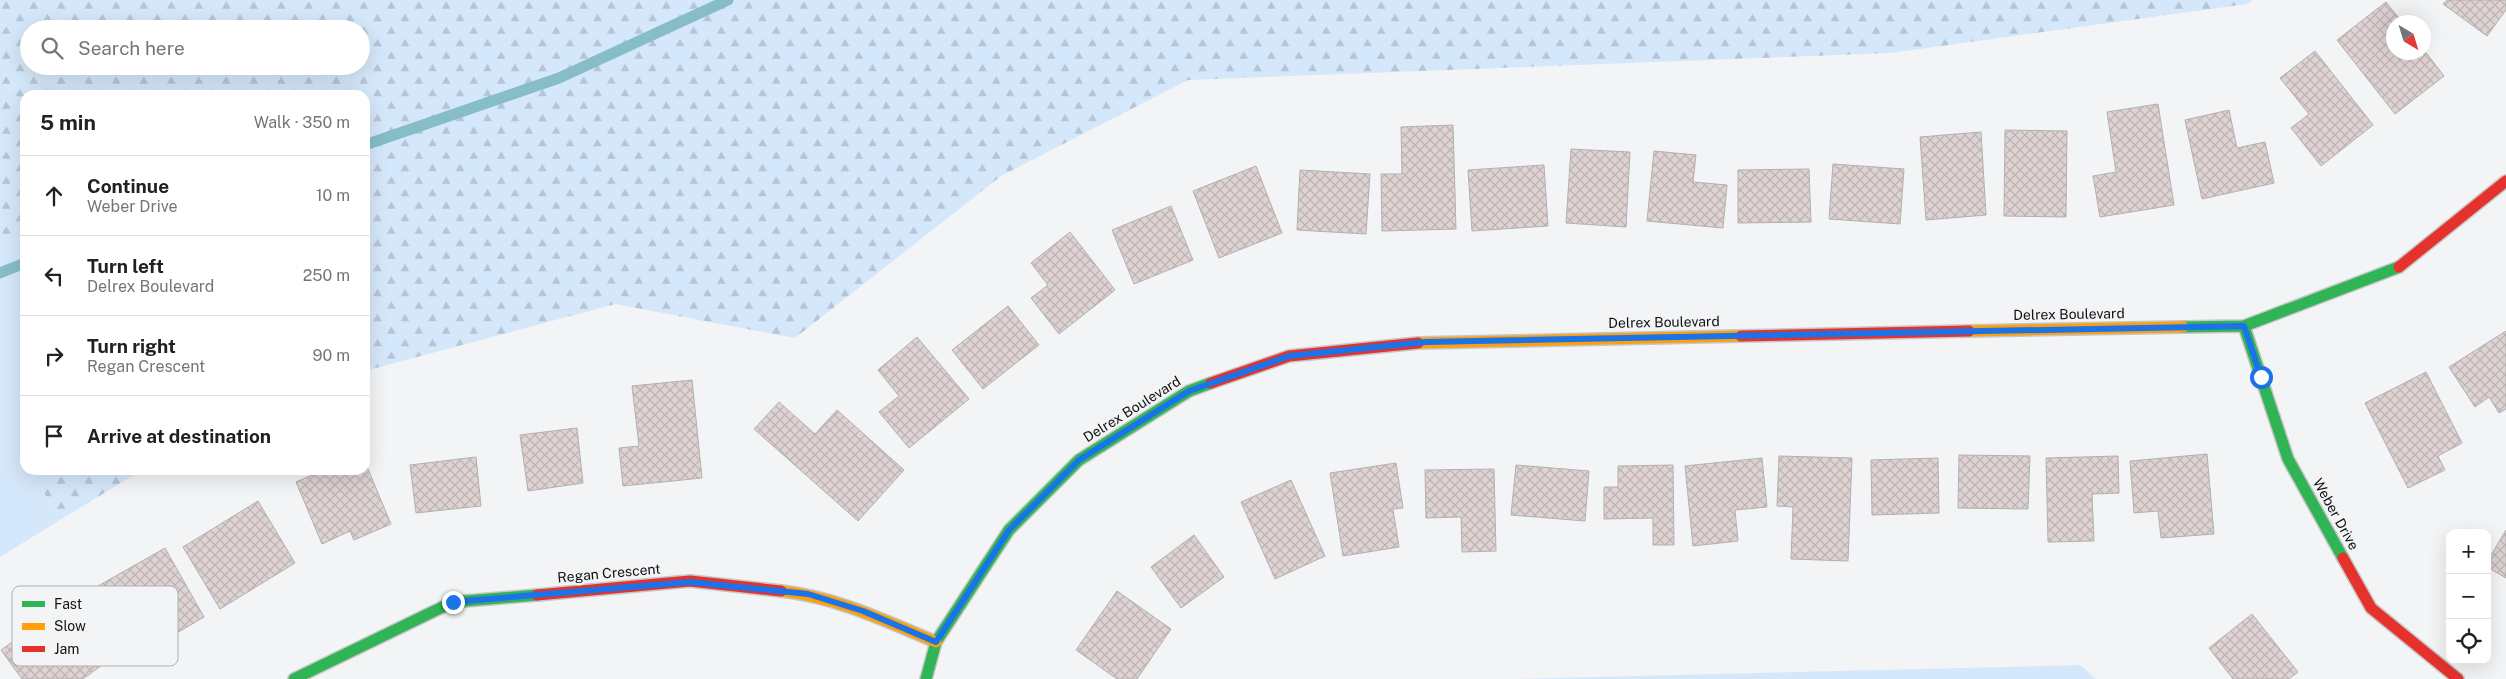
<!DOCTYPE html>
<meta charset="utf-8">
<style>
:root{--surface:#fff;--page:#f2f2f2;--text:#202124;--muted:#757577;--line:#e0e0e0}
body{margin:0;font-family:"Public Sans",sans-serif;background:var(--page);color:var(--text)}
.controls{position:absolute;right:15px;bottom:15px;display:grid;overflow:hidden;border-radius:10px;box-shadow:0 5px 20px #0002}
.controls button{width:45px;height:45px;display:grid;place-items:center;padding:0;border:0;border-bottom:1px solid var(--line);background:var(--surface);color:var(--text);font:25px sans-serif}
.compass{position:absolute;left:2386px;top:15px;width:45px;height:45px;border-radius:50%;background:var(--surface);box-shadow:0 5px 20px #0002;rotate:142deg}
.stop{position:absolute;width:15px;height:15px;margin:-11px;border:4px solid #1a73e8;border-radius:50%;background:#fff}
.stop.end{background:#1a73e8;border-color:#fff;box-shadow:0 1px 5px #0008}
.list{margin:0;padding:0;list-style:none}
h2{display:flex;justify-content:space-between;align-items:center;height:65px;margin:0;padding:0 20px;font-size:21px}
h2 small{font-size:16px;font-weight:400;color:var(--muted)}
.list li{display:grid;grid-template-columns:32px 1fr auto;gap:15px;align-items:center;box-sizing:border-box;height:80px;padding:0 20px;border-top:1px solid var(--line)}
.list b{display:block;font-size:19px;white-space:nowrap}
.list p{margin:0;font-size:16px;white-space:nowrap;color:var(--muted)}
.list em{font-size:16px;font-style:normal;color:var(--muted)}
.icon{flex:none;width:28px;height:28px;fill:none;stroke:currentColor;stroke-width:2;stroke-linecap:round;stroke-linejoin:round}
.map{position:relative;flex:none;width:2506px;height:679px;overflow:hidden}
.search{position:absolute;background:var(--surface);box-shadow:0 5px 20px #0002;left:20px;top:20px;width:350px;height:55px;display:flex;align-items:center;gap:12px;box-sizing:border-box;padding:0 18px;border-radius:28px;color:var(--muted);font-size:19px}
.panel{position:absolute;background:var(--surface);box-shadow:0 5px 20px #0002;left:20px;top:90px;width:350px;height:385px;border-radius:15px}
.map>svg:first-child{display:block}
.green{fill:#d5e7fa}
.forest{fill:url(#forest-firs);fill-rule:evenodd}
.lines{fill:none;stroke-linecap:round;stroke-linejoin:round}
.stream{stroke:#86bdc7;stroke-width:11}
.building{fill:url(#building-cross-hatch);stroke:#b1b1b1}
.fast-casing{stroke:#c5c6c7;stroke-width:14}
.slow-casing{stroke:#c5c6c7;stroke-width:14}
.jam-casing{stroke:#c5c6c7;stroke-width:14}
.fast{stroke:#30b455;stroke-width:11}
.slow{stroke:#ff9f0a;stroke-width:11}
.jam{stroke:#e5322d;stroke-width:11}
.route{stroke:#1a73e8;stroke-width:6}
.labels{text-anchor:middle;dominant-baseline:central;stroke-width:4.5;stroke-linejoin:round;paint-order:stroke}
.street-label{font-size:14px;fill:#111112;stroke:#f2f4f6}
.key{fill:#f2f4f6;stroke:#aeb0b2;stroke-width:1}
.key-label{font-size:14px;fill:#111112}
</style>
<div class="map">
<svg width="2506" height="679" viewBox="0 0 2506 679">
<defs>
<pattern id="forest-firs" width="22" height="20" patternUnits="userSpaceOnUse" patternTransform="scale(1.25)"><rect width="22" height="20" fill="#d5e7fa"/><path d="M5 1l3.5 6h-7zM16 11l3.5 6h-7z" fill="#b6c5d5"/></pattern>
<pattern id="building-cross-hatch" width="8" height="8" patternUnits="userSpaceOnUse" patternTransform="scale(1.25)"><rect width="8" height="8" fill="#dfd2d2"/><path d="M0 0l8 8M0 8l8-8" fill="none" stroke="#beb3b3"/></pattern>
</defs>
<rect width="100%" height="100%" fill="#f3f4f5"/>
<path class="green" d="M 25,235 L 25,470 L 43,470 L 40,486 L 60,520 L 0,557 L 0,245 Z
M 2080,665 L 2096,679 L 1514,679 Z"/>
<path class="forest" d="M 0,0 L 2253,0 L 2247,4 L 1890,53 L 1188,80 L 1001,176 L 795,338 L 615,304 L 365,371 L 365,95 L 25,95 L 25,235 L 0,245 ZM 29,29 L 361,29 L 361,66 L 29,66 Z
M 43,470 L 142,470 L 60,520 L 40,486 Z"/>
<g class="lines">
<path class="stream" d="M 365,145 L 559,78 L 728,0
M 0,273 L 25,263"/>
</g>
<path class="building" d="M 2447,0 L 2506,0 L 2506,10 L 2487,36 L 2443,4 Z
M 2386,2 L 2402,22 L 2394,22 L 2394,52 L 2424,52 L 2424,50 L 2444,76 L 2395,114 L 2337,40 Z
M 2315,51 L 2373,125 L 2321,166 L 2291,128 L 2309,114 L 2280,78 Z
M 2158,104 L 2174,205 L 2100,217 L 2093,176 L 2116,172 L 2107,112 Z
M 2229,110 L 2237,148 L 2265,142 L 2274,183 L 2202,199 L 2185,120 Z
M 1453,125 L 1456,229 L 1382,231 L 1381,174 L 1402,174 L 1401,127 Z
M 2005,130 L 2067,131 L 2066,217 L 2004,216 Z
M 1981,132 L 1986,215 L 1926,220 L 1920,137 Z
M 1571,149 L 1630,152 L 1626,227 L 1566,223 Z
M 1654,151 L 1696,155 L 1693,182 L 1727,185 L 1723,228 L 1647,221 Z
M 1833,164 L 1904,169 L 1900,224 L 1829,219 Z
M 1544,165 L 1548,226 L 1472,231 L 1468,170 Z
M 1256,166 L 1282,233 L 1219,258 L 1193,191 Z
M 1809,169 L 1811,222 L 1738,223 L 1738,170 Z
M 1300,170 L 1370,174 L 1366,234 L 1297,230 Z
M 1171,206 L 1193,260 L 1134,284 L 1112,230 Z
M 1070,232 L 1115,290 L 1059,334 L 1031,298 L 1048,285 L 1031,263 Z
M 1008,306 L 1039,345 L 983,389 L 952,350 Z
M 2506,331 L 2506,409 L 2499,413 L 2489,397 L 2475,407 L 2449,367 Z
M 917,337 L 969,399 L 909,448 L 879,412 L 899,396 L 878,370 Z
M 2426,372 L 2462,443 L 2438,456 L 2445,470 L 2408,488 L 2365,403 Z
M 692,380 L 702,478 L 623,486 L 619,448 L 639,446 L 632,386 Z
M 779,402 L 815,434 L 837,410 L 904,470 L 858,521 L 754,429 Z
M 577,428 L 583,483 L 528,491 L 520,435 Z
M 2207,454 L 2214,534 L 2161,538 L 2158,511 L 2134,513 L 2130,461 Z
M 1959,455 L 2030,456 L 2028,509 L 1958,508 Z
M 1779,456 L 1852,458 L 1848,561 L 1791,559 L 1793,507 L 1777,506 Z
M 2118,456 L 2119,493 L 2092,494 L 2094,541 L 2048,542 L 2046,458 Z
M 476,457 L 481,506 L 416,513 L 410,465 Z
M 1762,458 L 1767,507 L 1735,510 L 1738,541 L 1693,546 L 1685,466 Z
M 1938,458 L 1939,513 L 1872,515 L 1871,460 Z
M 365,462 L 391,524 L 354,540 L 350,531 L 322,544 L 296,482 L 324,470 L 365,470 Z
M 1396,463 L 1403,508 L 1393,509 L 1399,547 L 1343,556 L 1330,473 Z
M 1516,465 L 1589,471 L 1585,521 L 1511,515 Z
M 1673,465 L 1674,545 L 1653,545 L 1653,518 L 1604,519 L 1604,487 L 1618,487 L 1618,466 Z
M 1494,469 L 1496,551 L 1462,552 L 1461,517 L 1426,518 L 1425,470 Z
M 1291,480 L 1325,556 L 1275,579 L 1241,502 Z
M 258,501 L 295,563 L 220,609 L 183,547 Z
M 2506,530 L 2506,578 L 2487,567 L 2487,562 Z
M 1194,535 L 1224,577 L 1181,608 L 1151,567 Z
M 165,548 L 204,617 L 131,660 L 91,590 Z
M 1117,591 L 1171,629 L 1137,679 L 1117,679 L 1076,650 Z
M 61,607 L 102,665 L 83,679 L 22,679 L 1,650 Z
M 2252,614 L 2298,672 L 2289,679 L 2233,679 L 2209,648 Z"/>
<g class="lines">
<g class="fast-casing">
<path id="fast" d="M 2244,326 L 2288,459 L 2343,558
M 2183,327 L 2244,326 L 2399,267
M 294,679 L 453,602 L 537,595
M 926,679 L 936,642 L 1009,530 L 1079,460 L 1189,391 L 1211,383"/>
</g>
<g class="slow-casing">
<path id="slow" d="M 1969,331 L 2183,327
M 1418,343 L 1741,336
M 781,591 C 836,597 886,621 936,642"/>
</g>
<g class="jam-casing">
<path id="jam" d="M 2399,267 L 2506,181
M 1741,336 L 1969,331
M 1211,383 L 1289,356 L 1418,343
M 2343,558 L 2371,608 L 2458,679
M 537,595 L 690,581 L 781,591"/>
</g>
<use href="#fast" class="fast"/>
<use href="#slow" class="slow"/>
<use href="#jam" class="jam"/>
</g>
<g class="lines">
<path class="route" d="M 453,602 L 690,582 L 808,594 L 863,611 L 936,642 L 1009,530 L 1079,460 L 1189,391 L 1289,356 L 1426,342 L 2244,326 L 2261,377"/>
</g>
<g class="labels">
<g class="street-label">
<text transform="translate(2069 314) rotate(-1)">Delrex Boulevard</text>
<text transform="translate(1664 322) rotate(-1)">Delrex Boulevard</text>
<text transform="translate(1132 409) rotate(-32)">Delrex Boulevard</text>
<text transform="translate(2336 514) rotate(61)">Weber Drive</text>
<text transform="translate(609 573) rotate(-5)">Regan Crescent</text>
</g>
</g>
<rect x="12" y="586" width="166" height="80" rx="8" class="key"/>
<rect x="22" y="601" width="23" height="6" fill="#30b455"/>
<rect x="22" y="623" width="23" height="7" fill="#ff9f0a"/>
<rect x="22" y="646" width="23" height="6" fill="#e5322d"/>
<g class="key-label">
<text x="54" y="609">Fast</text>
<text x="54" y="631">Slow</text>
<text x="54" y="654">Jam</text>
</g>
</svg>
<div class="controls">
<button>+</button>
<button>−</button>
<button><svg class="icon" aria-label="locate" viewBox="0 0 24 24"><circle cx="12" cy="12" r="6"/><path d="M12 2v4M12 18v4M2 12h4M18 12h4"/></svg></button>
</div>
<svg class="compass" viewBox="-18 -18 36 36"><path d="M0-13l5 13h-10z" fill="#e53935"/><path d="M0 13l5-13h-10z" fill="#757577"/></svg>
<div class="stop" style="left:2261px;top:377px"></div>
<div class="stop end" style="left:453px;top:602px"></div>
<div class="search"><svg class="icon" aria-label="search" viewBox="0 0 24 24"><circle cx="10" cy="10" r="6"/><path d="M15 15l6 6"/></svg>Search here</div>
<section class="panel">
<h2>5 min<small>Walk · 350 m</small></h2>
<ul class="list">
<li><svg class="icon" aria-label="ahead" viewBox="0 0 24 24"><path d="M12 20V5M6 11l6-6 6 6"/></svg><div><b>Continue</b><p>Weber Drive</p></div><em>10 m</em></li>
<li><svg class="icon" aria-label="left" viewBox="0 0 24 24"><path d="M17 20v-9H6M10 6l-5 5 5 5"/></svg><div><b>Turn left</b><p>Delrex Boulevard</p></div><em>250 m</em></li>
<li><svg class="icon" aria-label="right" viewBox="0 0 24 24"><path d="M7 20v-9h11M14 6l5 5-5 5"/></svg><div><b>Turn right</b><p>Regan Crescent</p></div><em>90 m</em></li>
<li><svg class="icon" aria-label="arrive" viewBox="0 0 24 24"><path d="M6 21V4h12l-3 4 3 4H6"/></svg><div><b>Arrive at destination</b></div></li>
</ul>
</section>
</div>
